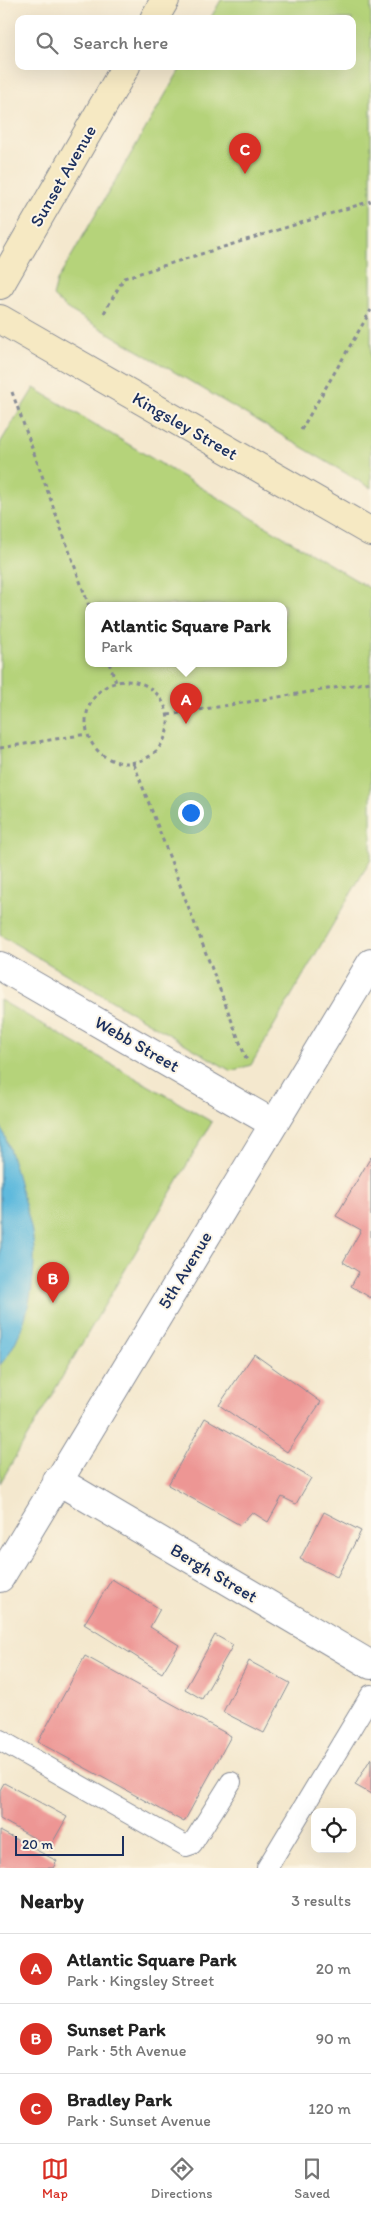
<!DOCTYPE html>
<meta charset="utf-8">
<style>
:root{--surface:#fff;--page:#f2f2f2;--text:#222;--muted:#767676;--line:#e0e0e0;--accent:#d93025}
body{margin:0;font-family:Itim,sans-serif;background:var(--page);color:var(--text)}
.controls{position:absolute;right:15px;bottom:15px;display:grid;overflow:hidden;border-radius:10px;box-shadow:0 5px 20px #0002}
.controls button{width:45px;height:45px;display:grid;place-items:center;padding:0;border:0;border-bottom:1px solid var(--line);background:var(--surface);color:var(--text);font:25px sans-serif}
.scale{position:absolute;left:15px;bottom:12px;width:109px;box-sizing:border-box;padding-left:5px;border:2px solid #1b2f5e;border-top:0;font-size:14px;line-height:18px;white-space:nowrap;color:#1b2f5e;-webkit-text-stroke:4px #fcf5e5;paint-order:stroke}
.you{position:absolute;left:190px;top:812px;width:18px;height:18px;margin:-12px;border:4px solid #fff;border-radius:50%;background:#1a73e8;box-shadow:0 0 0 8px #1a73e833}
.badge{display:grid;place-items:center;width:32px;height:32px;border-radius:50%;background:var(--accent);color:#fff;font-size:16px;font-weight:700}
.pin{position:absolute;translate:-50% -41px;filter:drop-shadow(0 1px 2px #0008)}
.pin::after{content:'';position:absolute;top:26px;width:18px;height:15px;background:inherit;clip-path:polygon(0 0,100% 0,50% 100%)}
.popup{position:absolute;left:85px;top:602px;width:202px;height:65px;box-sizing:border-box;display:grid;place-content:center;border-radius:10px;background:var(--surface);filter:drop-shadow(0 1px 4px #0005);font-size:16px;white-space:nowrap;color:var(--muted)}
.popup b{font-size:19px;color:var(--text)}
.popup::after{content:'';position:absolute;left:50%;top:100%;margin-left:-10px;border:10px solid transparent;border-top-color:var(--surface)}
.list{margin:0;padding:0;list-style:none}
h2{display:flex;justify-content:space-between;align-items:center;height:65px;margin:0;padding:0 20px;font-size:21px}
h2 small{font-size:16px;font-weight:400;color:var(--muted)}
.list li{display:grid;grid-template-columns:32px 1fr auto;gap:15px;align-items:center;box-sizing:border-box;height:70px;padding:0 20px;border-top:1px solid var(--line)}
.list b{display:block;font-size:19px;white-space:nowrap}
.list p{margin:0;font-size:16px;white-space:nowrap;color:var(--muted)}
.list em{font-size:16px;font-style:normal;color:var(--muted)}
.icon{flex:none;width:28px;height:28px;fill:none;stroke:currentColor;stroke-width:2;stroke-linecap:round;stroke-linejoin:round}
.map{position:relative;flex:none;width:371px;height:1868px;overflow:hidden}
.search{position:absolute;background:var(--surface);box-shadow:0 5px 20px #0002;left:15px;right:15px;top:15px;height:55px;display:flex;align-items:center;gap:12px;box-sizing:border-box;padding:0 18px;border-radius:10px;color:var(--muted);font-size:19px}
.sheet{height:275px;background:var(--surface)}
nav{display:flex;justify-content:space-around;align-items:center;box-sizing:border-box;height:70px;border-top:1px solid var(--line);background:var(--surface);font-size:14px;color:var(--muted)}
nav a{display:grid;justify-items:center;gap:2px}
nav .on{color:var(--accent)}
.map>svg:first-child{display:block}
.green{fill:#b5d37a;stroke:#68816c;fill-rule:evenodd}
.water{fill:#5fbadd;stroke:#3d749e}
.building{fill:#ed9694}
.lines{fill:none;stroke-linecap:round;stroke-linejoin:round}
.lane-casing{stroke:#888c96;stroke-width:22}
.street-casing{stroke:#888c96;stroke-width:30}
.secondary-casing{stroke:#888c96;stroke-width:30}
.path{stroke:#888c96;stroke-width:3;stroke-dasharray:4 4;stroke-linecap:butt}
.lane{stroke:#fff;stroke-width:20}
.street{stroke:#fff;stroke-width:28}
.secondary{stroke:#f6e9c3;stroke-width:28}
.labels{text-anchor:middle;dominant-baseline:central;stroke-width:4;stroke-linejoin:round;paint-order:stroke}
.street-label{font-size:18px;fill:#1b2f5e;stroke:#fcf5e5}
</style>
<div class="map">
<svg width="371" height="1868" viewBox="0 0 371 1868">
<rect width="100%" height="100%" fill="#fcf5e5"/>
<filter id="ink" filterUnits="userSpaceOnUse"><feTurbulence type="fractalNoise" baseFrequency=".02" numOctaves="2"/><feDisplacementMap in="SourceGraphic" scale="10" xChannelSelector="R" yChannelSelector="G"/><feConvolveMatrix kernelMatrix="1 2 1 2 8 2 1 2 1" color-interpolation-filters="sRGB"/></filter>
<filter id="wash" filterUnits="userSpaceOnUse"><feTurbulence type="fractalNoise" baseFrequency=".0096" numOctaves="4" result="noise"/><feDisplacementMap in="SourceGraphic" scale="20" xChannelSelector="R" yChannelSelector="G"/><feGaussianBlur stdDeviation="1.12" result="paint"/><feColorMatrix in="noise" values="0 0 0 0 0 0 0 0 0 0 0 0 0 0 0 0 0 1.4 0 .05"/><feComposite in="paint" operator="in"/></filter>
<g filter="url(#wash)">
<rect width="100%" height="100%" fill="#f4e8ce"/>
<path class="green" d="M 221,0 L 371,0 L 371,488 L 66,308 L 53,296 L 57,281 L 182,66 L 352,66 L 352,19 L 210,19 Z
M 34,388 L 371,589 L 371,859 L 251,1065 L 231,1071 L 0,935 L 0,443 ZM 284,605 L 284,663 L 89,663 L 89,605 Z
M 0,1000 L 212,1122 L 0,1483 Z"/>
<path class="water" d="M 0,1124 C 9,1145 15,1168 21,1190 C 26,1209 33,1229 34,1250 C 35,1287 26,1336 0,1365 Z"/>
<g id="blocks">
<path class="building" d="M 371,1157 L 371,1298 L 351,1286 L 359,1272 L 343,1262 L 361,1230 L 336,1216 Z
M 254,1354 L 321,1402 L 287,1452 L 219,1405 Z
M 205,1418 L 311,1478 L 296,1504 L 282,1497 L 268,1522 L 252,1512 L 240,1525 L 168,1485 Z
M 324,1512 L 361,1531 L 337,1577 L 300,1559 Z
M 112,1579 L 160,1609 L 150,1627 L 179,1645 L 162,1673 L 84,1624 Z
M 215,1635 L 233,1645 L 202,1699 L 185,1689 Z
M 85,1656 L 231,1736 L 184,1822 L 38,1742 Z
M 249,1661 L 290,1683 L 264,1733 L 223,1712 Z
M 371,1758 L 371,1794 L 355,1785 Z
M 4,1783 L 67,1817 L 50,1847 L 0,1819 L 0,1790 Z
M 0,1831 L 57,1861 L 53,1868 L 0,1868 Z"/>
</g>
</g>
<g filter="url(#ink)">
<use href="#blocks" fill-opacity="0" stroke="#888c96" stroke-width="1"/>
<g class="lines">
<g class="lane-casing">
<path id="lane" d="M 0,1740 L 186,1846 L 192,1844 L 231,1782
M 267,1868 L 371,1695"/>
</g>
<g class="street-casing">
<path id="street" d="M 0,966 L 274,1124
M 57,1480 L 371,1665
M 0,1578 L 371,963"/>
</g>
<g class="secondary-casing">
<path id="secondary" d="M 154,19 L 165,0
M 0,285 L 126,66
M 0,319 L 371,532"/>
</g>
<path class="path" d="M 104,313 L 124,278 L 371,201
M 12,392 L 89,606
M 301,430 L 371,310
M 109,663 L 116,682
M86 722a41 41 0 1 1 82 0a41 41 0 1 1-82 0Z
M 168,715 L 371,682
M 0,748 L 87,734
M 134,764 L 247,1061"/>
<use href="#lane" class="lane"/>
<use href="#street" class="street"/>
<use href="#secondary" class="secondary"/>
</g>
</g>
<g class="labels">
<g class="street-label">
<text transform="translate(63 176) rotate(-60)">Sunset Avenue</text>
<text transform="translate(185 426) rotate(30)">Kingsley Street</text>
<text transform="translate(137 1044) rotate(30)">Webb Street</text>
<text transform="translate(185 1270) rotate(-59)">5th Avenue</text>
<text transform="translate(214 1573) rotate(31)">Bergh Street</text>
</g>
</g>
</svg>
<div class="controls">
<button><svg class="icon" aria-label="locate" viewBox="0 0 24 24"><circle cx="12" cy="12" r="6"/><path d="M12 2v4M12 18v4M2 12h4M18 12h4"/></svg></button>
</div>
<div class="scale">20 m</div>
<div class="you"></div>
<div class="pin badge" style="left:186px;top:724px">A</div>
<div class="popup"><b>Atlantic Square Park</b>Park</div>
<div class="pin badge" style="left:53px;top:1303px">B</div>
<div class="pin badge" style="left:245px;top:174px">C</div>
<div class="search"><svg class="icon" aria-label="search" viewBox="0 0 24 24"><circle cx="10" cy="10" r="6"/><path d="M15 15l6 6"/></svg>Search here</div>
</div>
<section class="sheet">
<h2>Nearby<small>3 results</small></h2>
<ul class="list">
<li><span class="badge">A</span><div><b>Atlantic Square Park</b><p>Park · Kingsley Street</p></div><em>20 m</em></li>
<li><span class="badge">B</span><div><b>Sunset Park</b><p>Park · 5th Avenue</p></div><em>90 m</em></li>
<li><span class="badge">C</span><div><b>Bradley Park</b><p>Park · Sunset Avenue</p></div><em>120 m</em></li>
</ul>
</section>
<nav>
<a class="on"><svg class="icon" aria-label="map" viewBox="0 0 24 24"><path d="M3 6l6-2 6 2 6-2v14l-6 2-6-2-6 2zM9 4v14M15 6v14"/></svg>Map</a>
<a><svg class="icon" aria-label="directions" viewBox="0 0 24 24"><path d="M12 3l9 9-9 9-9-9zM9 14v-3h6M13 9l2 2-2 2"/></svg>Directions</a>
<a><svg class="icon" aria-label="saved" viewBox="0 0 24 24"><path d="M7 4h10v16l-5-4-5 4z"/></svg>Saved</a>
</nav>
